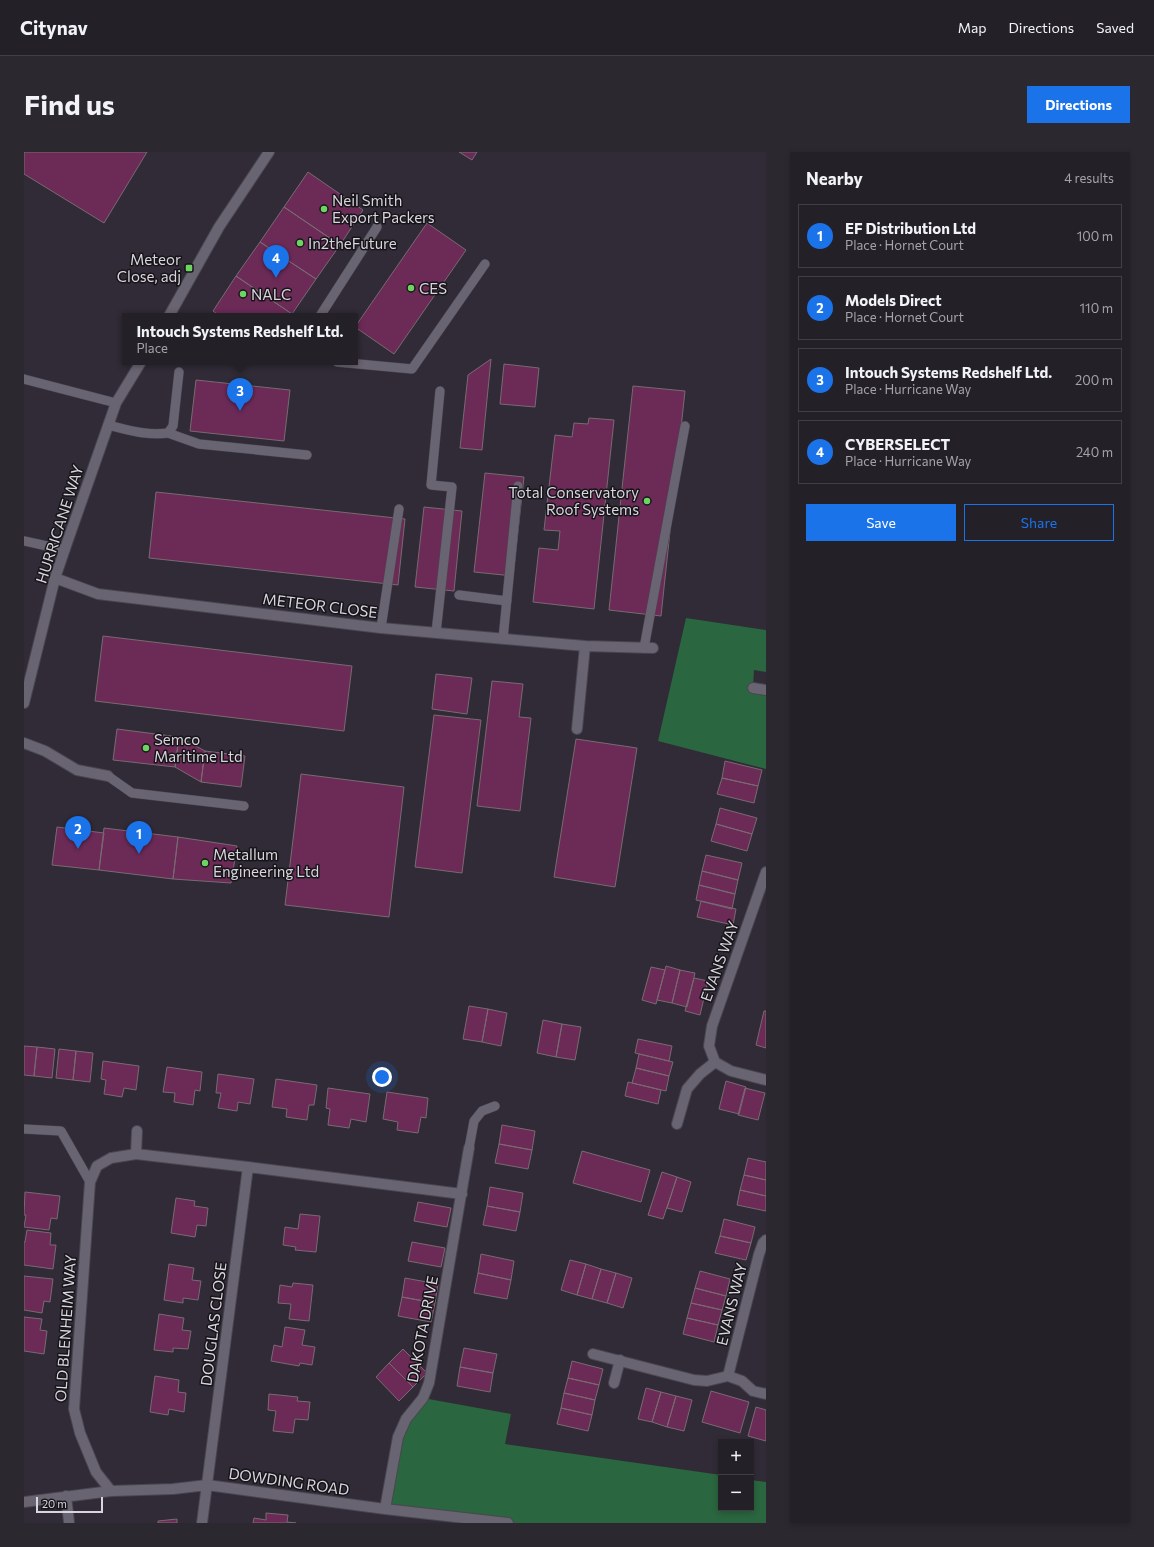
<!DOCTYPE html>
<meta charset="utf-8">
<style>
:root{--surface:#242028;--page:#2c2830;--text:#f1f3f6;--muted:#a3a3a8;--line:#413e45;--accent:#1a73e8}
body{margin:0;font-family:Commissioner,sans-serif;background:var(--page);color:var(--text)}
.controls{position:absolute;right:12px;bottom:12px;display:grid;overflow:hidden;border-radius:0px;box-shadow:0 2px 6px #0003}
.controls button{width:36px;height:36px;display:grid;place-items:center;padding:0;border:0;border-bottom:1px solid var(--line);background:var(--surface);color:var(--text);font:20px sans-serif}
.scale{position:absolute;left:12px;bottom:10px;width:67px;box-sizing:border-box;padding-left:4px;border:2px solid #d8d5dd;border-top:0;font-size:11px;line-height:14px;white-space:nowrap;color:#d8d5dd;-webkit-text-stroke:3px #17151a;paint-order:stroke}
.you{position:absolute;left:358px;top:925px;width:14px;height:14px;margin:-10px;border:3px solid #fff;border-radius:50%;background:#1a73e8;box-shadow:0 0 0 6px #1a73e833}
.badge{display:grid;place-items:center;width:26px;height:26px;border-radius:50%;background:var(--accent);color:#fff;font-size:13px;font-weight:700}
.pin{position:absolute;translate:-50% -33px;filter:drop-shadow(0 1px 2px #0008)}
.pin::after{content:'';position:absolute;top:21px;width:14px;height:12px;background:inherit;clip-path:polygon(0 0,100% 0,50% 100%)}
.popup{position:absolute;left:98px;top:161px;width:236px;height:52px;box-sizing:border-box;display:grid;place-content:center;border-radius:0px;background:var(--surface);filter:drop-shadow(0 1px 3px #0005);font-size:13px;white-space:nowrap;color:var(--muted)}
.popup b{font-size:15px;color:var(--text)}
.popup::after{content:'';position:absolute;left:50%;top:100%;margin-left:-8px;border:8px solid transparent;border-top-color:var(--surface)}
.list{margin:0;padding:0;list-style:none}
h2{display:flex;justify-content:space-between;align-items:center;height:52px;margin:0;padding:0 16px;font-size:17px}
h2 small{font-size:13px;font-weight:400;color:var(--muted)}
.list li{display:grid;grid-template-columns:26px 1fr auto;gap:12px;align-items:center;box-sizing:border-box;height:64px;margin:0 8px 8px;padding:0 8px;border:1px solid var(--line);border-radius:0px}
.list b{display:block;font-size:15px;white-space:nowrap}
.list p{margin:0;font-size:13px;white-space:nowrap;color:var(--muted)}
.list em{font-size:13px;font-style:normal;color:var(--muted)}
.actions{display:flex;gap:8px;padding:12px 16px}
.actions a{flex:1;padding:9px 0;border:1px solid var(--accent);border-radius:0px;text-align:center;font-size:14px;color:var(--accent)}
.actions .main{background:var(--accent);color:#fff}
.map{position:relative;flex:none;width:742px;height:1371px;overflow:hidden;border-radius:0px}
header{display:flex;align-items:center;gap:24px;box-sizing:border-box;height:56px;padding:0 20px;background:var(--surface);border-bottom:1px solid var(--line)}
header strong{font-size:19px}
nav{display:flex;gap:22px;margin-inline-start:auto;font-size:14px}
.intro{display:flex;align-items:center;justify-content:space-between;box-sizing:border-box;height:96px;padding:0 24px}
h1{margin:0;font-size:28px}
.button{padding:10px 18px;border-radius:0px;background:var(--accent);color:#fff;font-size:14px;font-weight:700}
main{display:flex;gap:24px;padding:0 24px}
aside{flex:1;background:var(--surface);border-radius:0px;box-shadow:0 2px 6px #0003}
.map>svg:first-child{display:block}
.green{fill:#2a663f}
.building{fill:#6c2b57;stroke:#786a72}
.lines{fill:none;stroke-linecap:round;stroke-linejoin:round}
.lane-casing{stroke:#4a4650;stroke-width:10}
.street-casing{stroke:#4a4650;stroke-width:12}
.lane{stroke:#696471;stroke-width:9}
.street{stroke:#696471;stroke-width:10}
.poi-dot{fill:#6dd361;stroke:#17151a;stroke-width:1.5}
.labels{text-anchor:middle;dominant-baseline:central;stroke-width:3;stroke-linejoin:round;paint-order:stroke}
.poi-label{font-size:15px;fill:#d8d5dd;stroke:#17151a;text-anchor:start}
.street-label{font-size:15px;fill:#d8d5dd;stroke:#17151a}
</style>
<header>
<strong>Citynav</strong>
<nav><a>Map</a><a>Directions</a><a>Saved</a></nav>
</header>
<div class="intro"><h1>Find us</h1><a class="button">Directions</a></div>
<main>
<div class="map">
<svg width="742" height="1371" viewBox="0 0 742 1371">
<rect width="100%" height="100%" fill="#302b36"/>
<path class="green" d="M 662,466 L 742,478 L 742,520 L 730,518 L 729,536 L 742,542 L 742,617 L 634,589 Z
M 399,1246 L 487,1262 L 481,1292 L 697,1323 L 697,1356 L 727,1356 L 727,1328 L 742,1330 L 742,1371 L 484,1371 L 361,1357 L 374,1285 Z"/>
<path class="building" d="M 0,0 L 123,0 L 80,71 L 0,22 Z
M 435,0 L 453,0 L 448,8 Z
M 284,20 L 339,58 L 316,93 L 260,55 Z
M 260,55 L 316,93 L 292,127 L 236,90 Z
M 403,71 L 442,98 L 370,202 L 331,175 Z
M 236,90 L 292,127 L 268,162 L 212,124 Z
M 212,124 L 268,162 L 267,164 L 196,164 L 189,159 Z
M 467,207 L 458,298 L 436,296 L 444,223 Z
M 480,212 L 515,216 L 511,255 L 476,252 Z
M 172,228 L 266,238 L 260,289 L 166,279 Z
M 609,234 L 661,239 L 637,464 L 585,458 Z
M 565,266 L 590,268 L 570,457 L 509,450 L 515,396 L 534,398 L 536,379 L 520,378 L 531,283 L 548,285 L 550,271 L 564,272 Z
M 461,321 L 500,325 L 489,424 L 450,420 Z
M 132,340 L 381,367 L 374,433 L 125,406 Z
M 400,355 L 438,359 L 430,439 L 391,435 Z
M 79,484 L 328,514 L 320,579 L 71,549 Z
M 412,522 L 448,526 L 443,562 L 408,557 Z
M 468,529 L 499,532 L 495,565 L 507,566 L 496,659 L 453,654 Z
M 410,563 L 457,568 L 438,721 L 391,715 Z
M 93,577 L 155,585 L 151,615 L 89,608 Z
M 155,585 L 181,599 L 177,630 L 151,615 Z
M 552,587 L 613,596 L 591,735 L 530,725 Z
M 181,599 L 221,604 L 217,635 L 177,630 Z
M 701,609 L 738,618 L 734,634 L 698,626 Z
M 277,622 L 380,635 L 365,765 L 261,753 Z
M 698,626 L 734,634 L 730,651 L 693,642 Z
M 696,656 L 733,666 L 728,682 L 692,672 Z
M 692,672 L 728,682 L 723,699 L 687,689 Z
M 33,675 L 80,681 L 75,718 L 28,713 Z
M 80,676 L 154,685 L 149,727 L 75,718 Z
M 154,685 L 213,694 L 207,731 L 149,727 Z
M 682,703 L 718,711 L 714,728 L 678,719 Z
M 678,719 L 714,728 L 711,742 L 675,733 Z
M 675,733 L 711,742 L 708,757 L 672,748 Z
M 677,749 L 712,757 L 709,773 L 673,765 Z
M 642,814 L 656,818 L 648,851 L 633,848 Z
M 627,815 L 641,818 L 632,852 L 618,848 Z
M 656,818 L 671,821 L 663,855 L 648,851 Z
M 670,826 L 684,829 L 676,863 L 661,859 Z
M 445,854 L 464,857 L 458,890 L 439,887 Z
M 464,857 L 483,861 L 477,894 L 458,890 Z
M 740,859 L 742,859 L 742,896 L 732,893 Z
M 519,868 L 538,872 L 532,905 L 513,901 Z
M 538,872 L 557,875 L 551,908 L 532,905 Z
M 614,887 L 648,894 L 645,909 L 611,901 Z
M 0,894 L 13,895 L 10,924 L 0,923 Z
M 13,895 L 31,897 L 28,926 L 10,924 Z
M 35,897 L 52,899 L 49,928 L 32,926 Z
M 52,899 L 69,901 L 66,930 L 49,928 Z
M 615,902 L 649,910 L 645,924 L 612,916 Z
M 79,909 L 115,914 L 112,938 L 100,936 L 98,945 L 80,942 L 82,928 L 77,927 Z
M 143,915 L 178,920 L 176,939 L 171,938 L 169,953 L 150,950 L 151,941 L 139,940 Z
M 612,916 L 645,924 L 642,939 L 608,931 Z
M 194,922 L 230,927 L 226,952 L 214,950 L 213,959 L 194,956 L 197,941 L 192,941 Z
M 252,927 L 293,933 L 290,953 L 285,953 L 283,968 L 262,965 L 263,957 L 248,955 Z
M 702,929 L 722,935 L 715,962 L 695,957 Z
M 604,930 L 637,938 L 634,952 L 601,944 Z
M 304,936 L 346,942 L 342,970 L 327,967 L 325,976 L 304,973 L 306,957 L 302,956 Z
M 721,936 L 741,941 L 734,968 L 714,963 Z
M 363,940 L 404,946 L 402,966 L 397,965 L 394,981 L 373,978 L 374,970 L 359,967 Z
M 478,973 L 511,979 L 508,998 L 475,992 Z
M 475,992 L 508,998 L 504,1017 L 471,1011 Z
M 558,999 L 626,1018 L 617,1050 L 549,1031 Z
M 724,1006 L 742,1010 L 742,1028 L 720,1023 Z
M 638,1020 L 653,1025 L 639,1067 L 624,1063 Z
M 720,1023 L 742,1028 L 742,1044 L 716,1038 Z
M 653,1025 L 667,1030 L 658,1060 L 643,1056 Z
M 466,1035 L 499,1041 L 496,1060 L 463,1054 Z
M 716,1038 L 742,1044 L 742,1059 L 713,1053 Z
M 1,1040 L 36,1044 L 33,1067 L 27,1066 L 25,1078 L 0,1075 L 2,1063 L 0,1063 Z
M 152,1046 L 171,1049 L 170,1054 L 184,1056 L 182,1074 L 173,1073 L 171,1085 L 147,1081 Z
M 394,1050 L 427,1056 L 423,1075 L 390,1069 Z
M 463,1054 L 496,1060 L 492,1079 L 459,1073 Z
M 276,1062 L 296,1064 L 292,1100 L 271,1098 L 272,1095 L 259,1093 L 261,1075 L 274,1077 Z
M 700,1067 L 731,1075 L 727,1091 L 696,1084 Z
M 3,1078 L 27,1081 L 26,1093 L 32,1093 L 29,1117 L 0,1113 L 0,1090 L 1,1090 Z
M 696,1084 L 727,1091 L 722,1108 L 691,1101 Z
M 388,1090 L 421,1096 L 417,1115 L 384,1109 Z
M 457,1102 L 490,1109 L 487,1128 L 454,1121 Z
M 546,1108 L 562,1112 L 553,1143 L 537,1138 Z
M 145,1112 L 170,1116 L 168,1128 L 177,1129 L 174,1148 L 159,1146 L 159,1151 L 140,1148 Z
M 562,1112 L 577,1117 L 568,1147 L 553,1143 Z
M 577,1117 L 592,1121 L 583,1151 L 568,1147 Z
M 676,1119 L 706,1127 L 702,1144 L 671,1136 Z
M 454,1121 L 487,1128 L 483,1147 L 450,1141 Z
M 592,1121 L 608,1126 L 599,1156 L 583,1151 Z
M 0,1124 L 29,1127 L 26,1150 L 20,1149 L 18,1161 L 0,1158 Z
M 381,1126 L 414,1132 L 411,1151 L 378,1145 Z
M 269,1131 L 289,1133 L 285,1169 L 265,1167 L 267,1152 L 254,1151 L 256,1133 L 268,1135 Z
M 671,1136 L 702,1144 L 698,1158 L 667,1151 Z
M 378,1145 L 411,1151 L 407,1170 L 374,1164 Z
M 667,1151 L 698,1158 L 694,1173 L 663,1166 Z
M 135,1162 L 160,1166 L 158,1178 L 167,1179 L 164,1197 L 149,1196 L 149,1200 L 130,1198 Z
M 0,1165 L 18,1167 L 16,1178 L 23,1179 L 20,1202 L 0,1199 Z
M 663,1166 L 694,1173 L 690,1190 L 659,1182 Z
M 261,1175 L 281,1178 L 278,1193 L 291,1195 L 288,1213 L 276,1211 L 275,1214 L 247,1209 L 250,1193 L 258,1195 Z
M 440,1196 L 473,1202 L 469,1221 L 436,1215 Z
M 379,1197 L 403,1221 L 389,1235 L 365,1211 Z
M 548,1209 L 579,1217 L 575,1233 L 544,1226 Z
M 365,1211 L 389,1235 L 375,1249 L 352,1225 Z
M 436,1215 L 469,1221 L 466,1240 L 433,1234 Z
M 131,1224 L 155,1228 L 154,1240 L 162,1241 L 160,1260 L 145,1257 L 144,1263 L 126,1260 Z
M 544,1226 L 575,1233 L 571,1248 L 540,1241 Z
M 622,1236 L 637,1240 L 628,1270 L 614,1267 Z
M 687,1239 L 725,1250 L 716,1281 L 678,1270 Z
M 637,1240 L 652,1244 L 643,1275 L 628,1270 Z
M 540,1241 L 571,1248 L 568,1263 L 537,1256 Z
M 245,1242 L 274,1245 L 273,1249 L 286,1250 L 284,1268 L 271,1267 L 269,1281 L 249,1279 L 252,1259 L 244,1258 Z
M 652,1244 L 668,1248 L 660,1279 L 643,1275 Z
M 732,1255 L 742,1258 L 742,1289 L 724,1284 Z
M 537,1256 L 568,1263 L 564,1279 L 533,1272 Z
M 242,1361 L 264,1363 L 263,1370 L 272,1371 L 229,1371 L 230,1366 L 242,1368 Z
M 153,1367 L 153,1371 L 134,1371 L 134,1369 Z"/>
<g class="lines">
<g class="lane-casing">
<path id="lane" d="M 296,164 L 353,75
M 313,210 L 388,217 L 461,112
M 0,227 L 92,251
M 84,273 C 105,278 123,284 144,281 L 149,274 L 155,220
M 144,281 L 175,292 L 283,303
M 0,389 L 41,398
M 435,443 L 483,449
M 357,476 L 375,357
M 412,481 L 428,335 L 407,333 L 416,239
M 479,487 L 494,334
M 620,496 L 661,274
M 84,624 L 108,641 L 220,654
M 0,977 L 37,979 L 66,1030
M 445,996 L 450,969 L 458,959 L 471,954"/>
</g>
<g class="street-casing">
<path id="street" d="M 145,164 L 195,75 L 245,0
M 31,426 L 74,442 L 357,476 L 561,494 L 629,496
M 729,536 L 742,538
M 0,551 L 31,426 L 44,388 L 92,251 L 117,210
M 553,577 L 561,494
M 0,591 L 21,599 L 53,618 L 84,624
M 742,720 L 688,874 L 685,894 L 691,910 L 707,919 L 742,928
M 653,972 L 663,937 L 676,922 L 691,910
M 112,1002 L 113,979
M 224,1015 L 438,1042
M 742,1088 L 739,1091 L 735,1102 L 704,1224 L 718,1229 L 729,1239 L 742,1242
M 569,1202 L 670,1228 L 683,1229 L 704,1224
M 590,1231 L 596,1208
M 87,1339 L 72,1320 L 56,1281 L 50,1257 L 66,1030 L 73,1014 L 87,1006 L 112,1002 L 224,1015 L 178,1371
M 42,1344 L 45,1370
M 0,1350 L 87,1339 L 149,1337 L 183,1333 L 361,1357 L 484,1371
M 361,1357 L 374,1285 L 382,1267 L 399,1246 L 405,1231 L 445,996"/>
</g>
<use href="#lane" class="lane"/>
<use href="#street" class="street"/>
</g>
<g class="poi-dot">
<circle cx="300" cy="57" r="4"/>
<circle cx="276" cy="91" r="4"/>
<rect x="161" y="112" width="8" height="8" rx="2"/>
<circle cx="387" cy="136" r="4"/>
<circle cx="219" cy="142" r="4"/>
<circle cx="623" cy="349" r="4"/>
<circle cx="122" cy="596" r="4"/>
<circle cx="181" cy="711" r="4"/>
</g>
<g class="labels">
<g class="poi-label">
<text x="308" y="48">Neil Smith<tspan x="308" dy="17">Export Packers</tspan></text>
<text x="284" y="91">In2theFuture</text>
<text x="157" y="107" text-anchor="end">Meteor<tspan x="157" dy="17">Close, adj</tspan></text>
<text x="395" y="136">CES</text>
<text x="227" y="142">NALC</text>
<text x="615" y="340" text-anchor="end">Total Conservatory<tspan x="615" dy="17">Roof Systems</tspan></text>
<text x="130" y="587">Semco<tspan x="130" dy="17">Maritime Ltd</tspan></text>
<text x="189" y="702">Metallum<tspan x="189" dy="17">Engineering Ltd</tspan></text>
</g>
<g class="street-label">
<text transform="translate(35 372) rotate(-72)">HURRICANE WAY</text>
<text transform="translate(296 453) rotate(7)">METEOR CLOSE</text>
<text transform="translate(695 809) rotate(-70)">EVANS WAY</text>
<text transform="translate(707 1152) rotate(-76)">EVANS WAY</text>
<text transform="translate(189 1172) rotate(-83)">DOUGLAS CLOSE</text>
<text transform="translate(41 1176) rotate(-86)">OLD BLENHEIM WAY</text>
<text transform="translate(398 1177) rotate(-79)">DAKOTA DRIVE</text>
<text transform="translate(265 1329) rotate(8)">DOWDING ROAD</text>
</g>
</g>
</svg>
<div class="controls">
<button>+</button>
<button>−</button>
</div>
<div class="scale">20 m</div>
<div class="you"></div>
<div class="pin badge" style="left:115px;top:702px">1</div>
<div class="pin badge" style="left:54px;top:697px">2</div>
<div class="pin badge" style="left:216px;top:259px">3</div>
<div class="popup"><b>Intouch Systems Redshelf Ltd.</b>Place</div>
<div class="pin badge" style="left:252px;top:126px">4</div>
</div>
<aside>
<h2>Nearby<small>4 results</small></h2>
<ul class="list">
<li><span class="badge">1</span><div><b>EF Distribution Ltd</b><p>Place · Hornet Court</p></div><em>100 m</em></li>
<li><span class="badge">2</span><div><b>Models Direct</b><p>Place · Hornet Court</p></div><em>110 m</em></li>
<li><span class="badge">3</span><div><b>Intouch Systems Redshelf Ltd.</b><p>Place · Hurricane Way</p></div><em>200 m</em></li>
<li><span class="badge">4</span><div><b>CYBERSELECT</b><p>Place · Hurricane Way</p></div><em>240 m</em></li>
</ul>
<div class="actions"><a class="main">Save</a><a>Share</a></div>
</aside>
</main>
